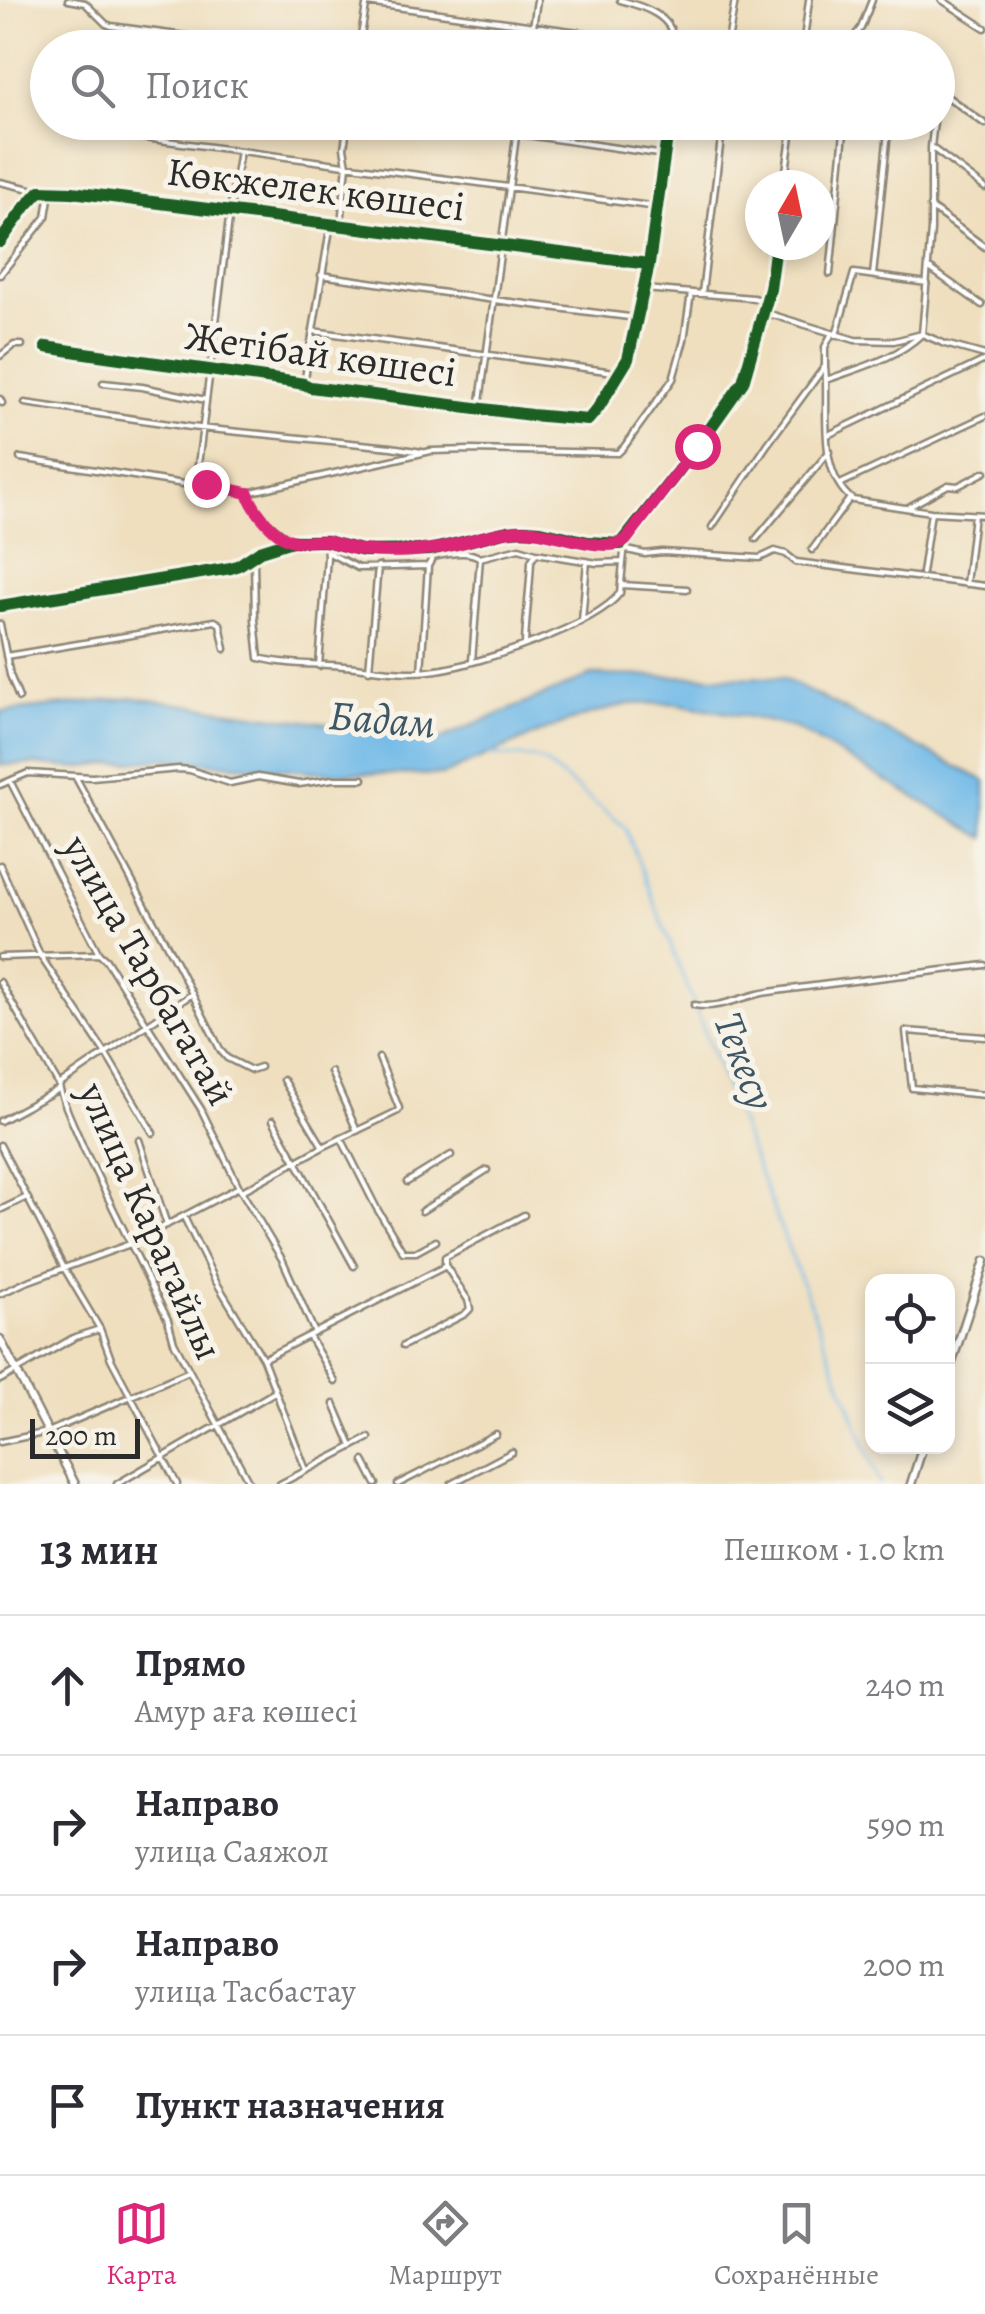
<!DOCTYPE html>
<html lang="ru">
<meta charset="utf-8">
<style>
:root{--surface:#fff;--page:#f7f7f7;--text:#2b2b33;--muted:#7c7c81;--line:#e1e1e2;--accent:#db2777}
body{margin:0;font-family:Alegreya,serif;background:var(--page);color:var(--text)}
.controls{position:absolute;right:30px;bottom:30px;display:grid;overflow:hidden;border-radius:20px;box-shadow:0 5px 15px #0003}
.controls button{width:90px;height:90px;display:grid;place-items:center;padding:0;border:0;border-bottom:2px solid var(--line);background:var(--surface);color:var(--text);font:50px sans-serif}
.compass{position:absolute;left:745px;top:170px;width:90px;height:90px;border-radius:50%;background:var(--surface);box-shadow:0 5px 15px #0003;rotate:9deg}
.scale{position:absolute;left:30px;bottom:25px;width:110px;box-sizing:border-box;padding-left:10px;border:5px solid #2b2b2b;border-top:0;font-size:28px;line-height:35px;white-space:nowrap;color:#2b2b2b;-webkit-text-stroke:8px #f7f3e8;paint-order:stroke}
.stop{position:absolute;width:30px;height:30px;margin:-22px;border:8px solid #db2777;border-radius:50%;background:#fff}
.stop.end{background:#db2777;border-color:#fff;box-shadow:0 2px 10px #0008}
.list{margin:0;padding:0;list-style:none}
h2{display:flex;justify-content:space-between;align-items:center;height:130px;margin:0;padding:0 40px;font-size:42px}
h2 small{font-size:32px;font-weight:400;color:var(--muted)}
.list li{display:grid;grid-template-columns:65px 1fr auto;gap:30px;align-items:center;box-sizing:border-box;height:140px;padding:0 40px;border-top:2px solid var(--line)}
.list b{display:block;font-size:38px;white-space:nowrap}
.list p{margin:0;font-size:32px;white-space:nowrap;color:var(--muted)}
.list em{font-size:32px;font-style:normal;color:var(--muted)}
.icon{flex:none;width:55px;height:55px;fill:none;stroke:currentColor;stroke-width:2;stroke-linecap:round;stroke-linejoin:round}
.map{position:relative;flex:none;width:985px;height:1484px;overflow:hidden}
.search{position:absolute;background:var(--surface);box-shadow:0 5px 15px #0003;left:30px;right:30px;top:30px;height:110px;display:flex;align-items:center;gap:25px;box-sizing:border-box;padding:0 35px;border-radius:55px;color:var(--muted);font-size:38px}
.sheet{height:690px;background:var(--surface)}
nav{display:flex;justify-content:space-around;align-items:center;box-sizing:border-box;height:140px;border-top:2px solid var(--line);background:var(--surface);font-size:28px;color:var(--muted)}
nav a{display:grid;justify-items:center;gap:5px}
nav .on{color:var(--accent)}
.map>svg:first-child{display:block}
.water{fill:#6fb9e8;stroke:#4d728a;stroke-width:2.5}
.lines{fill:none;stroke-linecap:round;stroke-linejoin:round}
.stream{stroke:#6fb9e8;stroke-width:2.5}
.minor-casing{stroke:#8d8575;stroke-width:9}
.tertiary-casing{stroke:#8d8575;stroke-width:11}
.minor{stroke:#fff;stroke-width:4}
.tertiary{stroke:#fff;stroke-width:6}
.cycleway-casing{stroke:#f7f3e8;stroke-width:19}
.cycleway{stroke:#1b5e20;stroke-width:12}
.route{stroke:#db2777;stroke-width:12}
.labels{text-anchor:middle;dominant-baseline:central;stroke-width:10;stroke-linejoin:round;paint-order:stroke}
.street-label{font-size:40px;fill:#2b2b2b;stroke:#f7f3e8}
.water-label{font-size:42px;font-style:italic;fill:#3f5664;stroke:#f7f3e8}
</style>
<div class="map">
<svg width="985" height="1484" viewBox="0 0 985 1484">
<rect width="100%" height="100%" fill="#f7f3e8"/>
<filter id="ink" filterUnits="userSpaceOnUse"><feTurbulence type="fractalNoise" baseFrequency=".01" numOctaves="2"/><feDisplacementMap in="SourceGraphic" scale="20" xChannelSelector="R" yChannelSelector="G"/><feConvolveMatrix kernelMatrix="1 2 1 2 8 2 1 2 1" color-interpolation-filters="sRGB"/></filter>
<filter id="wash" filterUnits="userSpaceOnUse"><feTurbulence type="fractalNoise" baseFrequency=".0048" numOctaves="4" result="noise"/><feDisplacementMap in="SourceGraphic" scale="40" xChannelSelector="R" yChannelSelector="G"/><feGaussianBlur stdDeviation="2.25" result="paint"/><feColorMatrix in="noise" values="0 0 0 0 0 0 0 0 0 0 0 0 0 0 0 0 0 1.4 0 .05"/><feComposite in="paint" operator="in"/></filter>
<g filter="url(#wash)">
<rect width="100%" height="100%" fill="#efdfbf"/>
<path class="water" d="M 592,675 L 782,678 L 985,781 L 985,838 L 795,728 L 745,716 L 672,703 L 629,704 L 591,714 L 543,731 L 443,775 L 331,773 L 160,759 L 74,768 L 31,764 L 0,765 L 0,712 L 134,698 L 440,739 Z"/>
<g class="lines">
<path class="stream" d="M 490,755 L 535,758 L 545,763 L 625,827 L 880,1484"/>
</g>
</g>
<g filter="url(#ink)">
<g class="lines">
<g class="minor-casing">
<path id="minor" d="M 68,0 L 85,3 L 106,24 L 111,26 L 274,48
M 620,0 C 642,6 675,16 673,43
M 942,0 L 985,28
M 367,3 L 673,45
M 359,48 L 367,0
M 530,48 L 537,0
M 727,48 L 735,0
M 803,48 L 809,0
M 852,48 L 854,37 L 861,28 L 872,0
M 896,48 L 897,45
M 938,90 L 985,124
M 436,122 L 665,155
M 934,122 L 931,147 L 985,188
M 107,133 L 657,207
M 0,182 L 39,191
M 784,185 L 793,122
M 930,207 L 985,247
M 341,224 L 347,165 L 344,148 L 348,122
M 0,242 L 26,206 L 40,191 L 72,192 L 649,264
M 928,267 L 982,305
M 830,274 L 845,122
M 0,275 L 46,217 L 50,192
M 321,275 L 494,300 L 637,318
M 873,275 L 889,122
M 644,289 L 753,298 L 766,301
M 702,293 L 723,122
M 763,312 L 855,340 L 894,341 L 922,334 L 945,344 L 985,355
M 313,331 L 621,373
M 836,335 L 854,273 L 927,283
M 46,347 C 132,361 219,370 304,384 L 310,387 L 531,415 L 588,420 L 598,408 L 628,359 L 649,264 L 669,122
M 0,356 L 14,345 L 22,345
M 825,366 C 830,407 815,471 853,500 L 931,512 L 985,515
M 826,380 C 859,368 896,359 922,334 L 931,230 L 931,147
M 103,383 L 142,387 L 206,400
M 304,384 L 331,223
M 0,399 L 2,403
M 25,403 L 190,427 L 391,447 L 422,452
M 479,409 L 518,122
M 828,435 L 985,360
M 20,458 L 190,485 L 196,481 L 247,493
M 196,481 L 230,211 L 240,151
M 840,484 L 985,416
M 907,508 L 948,485 L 958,486 L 985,472
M 712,527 L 767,445 L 825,366 L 825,347 L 832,333
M 289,539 C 271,526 255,515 247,493 L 431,451 L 471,450 L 618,453 L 624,447 L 673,379 L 684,340 L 691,293
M 756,539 L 829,452
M 623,549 L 645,554 L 662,552 L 760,558 L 775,551 L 786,554 L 796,562 L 985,586
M 812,550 L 850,498
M 327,552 L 358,568 L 428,566 L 421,672
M 254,557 L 255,620 L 259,658 C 282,664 306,664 328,665 C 365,666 400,676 437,670 C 479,664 595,626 620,593 L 624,553 L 621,544
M 428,566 L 433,557 C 446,554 469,549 480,558 L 519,548 L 536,553
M 922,573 L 931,512
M 966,584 L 974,515
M 622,585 L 687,589
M 0,606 L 231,568 L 239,565 L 260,551 L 292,541 L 326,541 L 364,551 L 430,550 L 508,531 L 524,530 L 541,531 L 588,542 L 621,544 L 697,447 L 743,382 L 770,289 L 776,245
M 582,621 L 587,561
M 0,624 L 10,675 L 19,698
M 525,644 C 526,616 530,588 531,561 L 536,553 L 597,563 L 622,562
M 6,656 L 215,621 L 220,624 L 225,649
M 472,661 L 480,558
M 319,666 L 327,557 L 326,541
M 369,670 L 378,566
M 75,776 L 178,966 L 221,1051 L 227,1058 L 251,1070 L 260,1067
M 10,781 L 99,954 L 106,960 L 201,1109 L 239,1187 L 283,1261 L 315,1333
M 0,785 L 28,773 L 92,777 L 179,769 L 190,770 L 230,783 L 258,777 L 299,784 L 333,779 L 363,779
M 0,865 L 41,957 L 106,1054 L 153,1133
M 0,957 L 99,954
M 0,982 L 59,1085 C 60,1098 77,1131 83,1147 L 168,1320 L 174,1342 L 250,1484
M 694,1005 C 721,1010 743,995 769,992 C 841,982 913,974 985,965
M 985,1037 L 906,1031 L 912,1088 L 985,1095
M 331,1072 L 357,1131
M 283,1080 L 323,1147
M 59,1085 L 192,994
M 273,1120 L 354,1266
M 0,1121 L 57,1090
M 341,1138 L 376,1207 L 403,1252 L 416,1252 L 436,1241
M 139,1140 L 167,1225
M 0,1145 L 64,1268 L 100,1329 L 111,1359 L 177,1484
M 407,1182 L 451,1155
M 242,1191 L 323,1147 L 398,1111 L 399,1108 L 379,1058
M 0,1210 L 27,1197
M 422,1211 L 487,1170
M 184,1217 L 215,1280 L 263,1359 L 306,1470
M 0,1294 L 26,1282 L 130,1244 L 239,1187
M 309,1336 L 335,1382
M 403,1346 L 465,1314 L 470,1309 L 468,1300 L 445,1265
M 263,1359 L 442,1268 L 445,1265 L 445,1257 L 524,1215
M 0,1380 L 75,1337 L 100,1329
M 334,1404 L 352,1446
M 0,1442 L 48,1432 L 187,1372
M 364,1461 L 376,1484
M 117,1484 L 273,1393
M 280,1484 L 369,1438
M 398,1484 L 496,1434
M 451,1484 L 512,1452"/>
</g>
<g class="tertiary-casing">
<path id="tertiary" d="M 0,1339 L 75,1484
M 948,1374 L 985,1261
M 911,1484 L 923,1446"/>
</g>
<use href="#minor" class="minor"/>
<use href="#tertiary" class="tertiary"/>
<g class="cycleway-casing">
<path id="cycleway" d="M 0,242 L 26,206 L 40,191 L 72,192 L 649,264
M 46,347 C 132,361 219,370 304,384 L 310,387 L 531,415 L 588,420 L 598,408 L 628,359 L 649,264 L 669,122
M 0,606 L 231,568 L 239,565 L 260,551 L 292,541 L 326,541 L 364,551 L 430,550 L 508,531 L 524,530 L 541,531 L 588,542 L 621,544 L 697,447 L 743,382 L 770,289 L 776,245"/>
</g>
<use href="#cycleway" class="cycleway"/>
</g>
</g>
<g class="lines" filter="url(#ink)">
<path class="route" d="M 206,484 L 248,493 C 253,510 276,538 294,541 C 303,543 315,540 325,541 C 337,543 349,549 362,550 C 384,553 409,552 431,549 C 462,546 491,531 521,530 C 551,529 602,556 626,540 L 697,446"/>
</g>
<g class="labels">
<g class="street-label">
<text transform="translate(316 189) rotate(7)">Көкжелек көшесі</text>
<text transform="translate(321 354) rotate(8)">Жетібай көшесі</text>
<text transform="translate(149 970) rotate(60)">улица Тарбагатай</text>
<text transform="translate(151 1221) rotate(66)">улица Карагайлы</text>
</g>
<g class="water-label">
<text transform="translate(382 719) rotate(5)">Бадам</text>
<text transform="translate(745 1061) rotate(69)">Текесу</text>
</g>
</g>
</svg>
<div class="controls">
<button><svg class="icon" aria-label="locate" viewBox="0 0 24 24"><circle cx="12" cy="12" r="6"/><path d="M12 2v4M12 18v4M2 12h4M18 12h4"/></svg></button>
<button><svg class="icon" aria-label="layers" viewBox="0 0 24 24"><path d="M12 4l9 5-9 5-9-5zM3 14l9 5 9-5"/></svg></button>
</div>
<svg class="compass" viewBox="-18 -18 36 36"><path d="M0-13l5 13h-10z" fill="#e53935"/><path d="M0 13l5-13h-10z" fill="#7c7c81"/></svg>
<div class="scale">200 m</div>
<div class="stop" style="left:697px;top:446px"></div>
<div class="stop end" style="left:206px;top:484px"></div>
<div class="search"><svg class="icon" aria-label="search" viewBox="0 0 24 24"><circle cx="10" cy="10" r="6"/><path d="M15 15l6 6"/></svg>Поиск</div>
</div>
<section class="sheet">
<h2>13 мин<small>Пешком · 1.0 km</small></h2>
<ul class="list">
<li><svg class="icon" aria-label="ahead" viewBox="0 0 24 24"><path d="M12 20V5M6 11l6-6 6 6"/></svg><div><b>Прямо</b><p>Амур аға көшесі</p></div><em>240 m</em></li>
<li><svg class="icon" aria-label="right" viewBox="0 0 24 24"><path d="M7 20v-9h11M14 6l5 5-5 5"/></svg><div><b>Направо</b><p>улица Саяжол</p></div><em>590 m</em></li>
<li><svg class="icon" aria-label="right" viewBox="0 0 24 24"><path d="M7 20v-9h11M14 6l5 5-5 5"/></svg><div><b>Направо</b><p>улица Тасбастау</p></div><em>200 m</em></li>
<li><svg class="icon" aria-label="arrive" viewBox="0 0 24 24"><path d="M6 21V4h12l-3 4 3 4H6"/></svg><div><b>Пункт назначения</b></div></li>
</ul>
</section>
<nav>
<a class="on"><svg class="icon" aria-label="map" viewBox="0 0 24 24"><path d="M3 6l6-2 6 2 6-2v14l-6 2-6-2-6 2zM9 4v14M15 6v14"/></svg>Карта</a>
<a><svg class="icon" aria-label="directions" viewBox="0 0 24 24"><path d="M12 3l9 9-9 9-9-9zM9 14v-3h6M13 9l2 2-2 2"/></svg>Маршрут</a>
<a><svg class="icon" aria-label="saved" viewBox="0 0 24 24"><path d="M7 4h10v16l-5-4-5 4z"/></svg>Сохранённые</a>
</nav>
